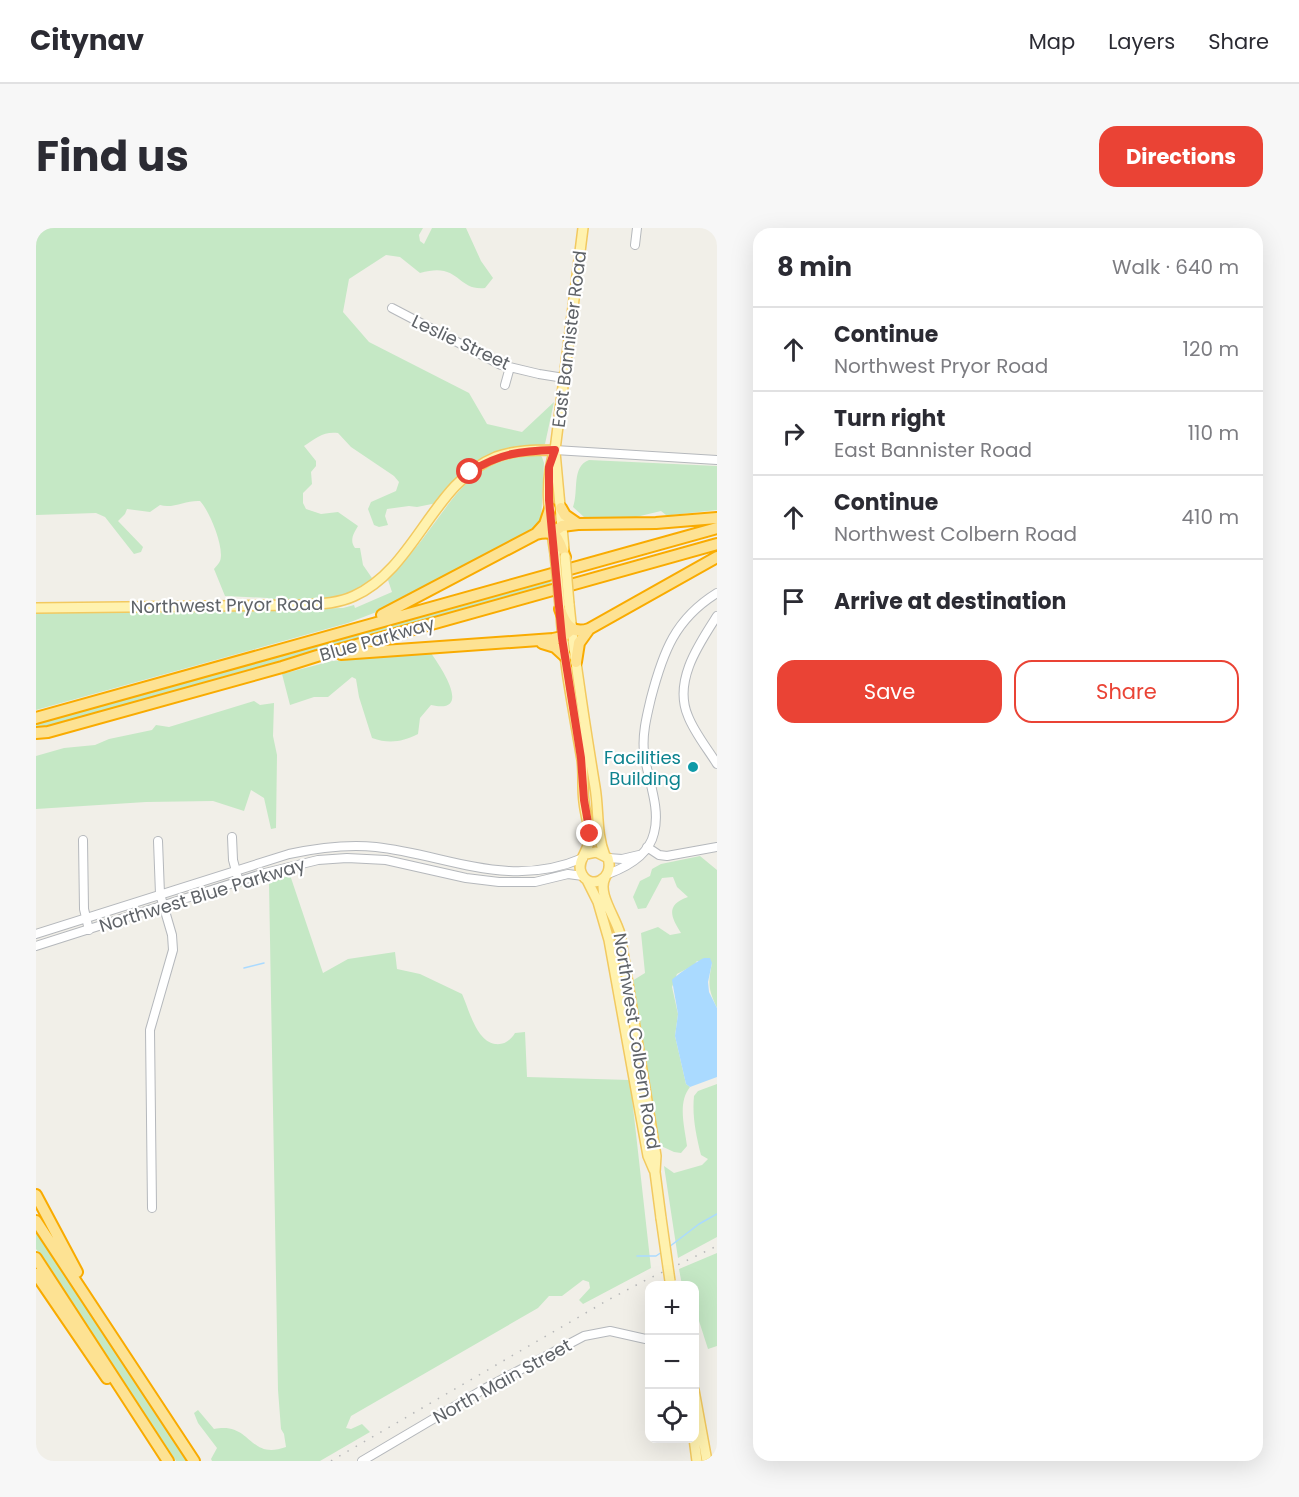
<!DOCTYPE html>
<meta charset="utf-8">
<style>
:root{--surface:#fff;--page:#f7f7f7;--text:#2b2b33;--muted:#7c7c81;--line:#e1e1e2;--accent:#ea4335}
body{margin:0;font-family:Poppins,sans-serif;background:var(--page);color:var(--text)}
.controls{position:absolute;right:18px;bottom:18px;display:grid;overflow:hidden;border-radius:12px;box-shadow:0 6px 24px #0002}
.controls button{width:54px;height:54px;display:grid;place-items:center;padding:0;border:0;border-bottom:2px solid var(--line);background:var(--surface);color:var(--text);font:30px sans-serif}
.stop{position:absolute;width:18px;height:18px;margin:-14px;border:4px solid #ea4335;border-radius:50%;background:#fff}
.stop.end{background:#ea4335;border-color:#fff;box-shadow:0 2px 6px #0008}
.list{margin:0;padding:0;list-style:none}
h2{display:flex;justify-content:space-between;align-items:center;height:78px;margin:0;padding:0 24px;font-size:26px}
h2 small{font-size:20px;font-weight:400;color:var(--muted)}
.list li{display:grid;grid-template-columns:39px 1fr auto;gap:18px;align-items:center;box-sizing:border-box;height:84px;padding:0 24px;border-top:2px solid var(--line)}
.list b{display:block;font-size:22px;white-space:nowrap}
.list p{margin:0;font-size:20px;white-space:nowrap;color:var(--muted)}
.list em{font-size:20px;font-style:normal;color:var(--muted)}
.actions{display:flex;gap:12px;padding:18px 24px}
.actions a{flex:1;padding:14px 0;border:2px solid var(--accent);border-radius:18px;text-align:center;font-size:21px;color:var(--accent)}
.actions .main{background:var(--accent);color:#fff}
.icon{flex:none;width:33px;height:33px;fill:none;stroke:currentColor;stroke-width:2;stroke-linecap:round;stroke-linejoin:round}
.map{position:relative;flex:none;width:681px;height:1233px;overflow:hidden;border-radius:18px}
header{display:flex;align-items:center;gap:36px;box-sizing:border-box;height:84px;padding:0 30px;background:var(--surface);border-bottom:2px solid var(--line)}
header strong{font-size:28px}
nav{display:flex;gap:33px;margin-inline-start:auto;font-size:21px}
.intro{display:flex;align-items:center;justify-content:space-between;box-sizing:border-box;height:144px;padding:0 36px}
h1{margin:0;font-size:42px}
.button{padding:15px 27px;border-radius:18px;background:var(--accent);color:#fff;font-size:21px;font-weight:700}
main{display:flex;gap:36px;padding:0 36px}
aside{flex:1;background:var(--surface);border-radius:18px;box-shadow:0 6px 24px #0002}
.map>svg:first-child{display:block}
.green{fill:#c5e8c5}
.water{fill:#aadaff}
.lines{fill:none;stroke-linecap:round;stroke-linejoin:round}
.stream{stroke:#aadaff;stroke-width:1.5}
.minor-casing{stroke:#b5b8bc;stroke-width:10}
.major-casing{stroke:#f2c960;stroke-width:12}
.highway-casing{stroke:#f9ab00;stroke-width:14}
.minor{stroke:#fff;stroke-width:8}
.major{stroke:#fff2af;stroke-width:9}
.highway{stroke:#fde293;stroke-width:10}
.rail{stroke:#b6b7b8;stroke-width:1.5;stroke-dasharray:1.5 8;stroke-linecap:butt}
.major-bridge-casing{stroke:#f2c960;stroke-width:12;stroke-linecap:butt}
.major-bridge{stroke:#fff2af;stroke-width:9}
.route{stroke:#ea4335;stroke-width:8}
.culture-dot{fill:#0f9aa8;stroke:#fff;stroke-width:2}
.labels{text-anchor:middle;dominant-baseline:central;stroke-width:4.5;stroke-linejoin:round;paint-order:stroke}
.street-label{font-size:18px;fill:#5f6368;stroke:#fff}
.culture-label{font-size:18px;fill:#0d838f;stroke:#fff;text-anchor:end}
</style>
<header>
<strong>Citynav</strong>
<nav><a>Map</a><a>Layers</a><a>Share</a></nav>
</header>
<div class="intro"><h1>Find us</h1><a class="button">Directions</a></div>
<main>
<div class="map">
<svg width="681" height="1233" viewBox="0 0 681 1233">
<rect width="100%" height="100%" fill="#f1efe8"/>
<path class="green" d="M 0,0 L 387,0 L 383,7 L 384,13 L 388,16 L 396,0 L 430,0 L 445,33 L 457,50 L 449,60 C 420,63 424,33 384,45 L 364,29 L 350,27 L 313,51 L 307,84 L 333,114 L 433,165 L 451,196 L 486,204 L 518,174 L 509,216 L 455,227 L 401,275 L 381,279 L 373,278 L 351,281 L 349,288 L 352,297 L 343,299 L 338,297 L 332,281 L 335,274 L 360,263 L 363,254 L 358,248 L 315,219 L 302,205 C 288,203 280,210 268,218 L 280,233 L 280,238 L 275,244 L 276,256 L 267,265 L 267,275 L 270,281 L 285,286 L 302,284 L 322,298 C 318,305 313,312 319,320 L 324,320 L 327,337 L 336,350 C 315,379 266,373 235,374 L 232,370 L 189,368 L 178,341 C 180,338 183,336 184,333 C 189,320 173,282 164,273 C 150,272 137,281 124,277 L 114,284 L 91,281 L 89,286 L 82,293 L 107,319 L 105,324 L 98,326 L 69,289 L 60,285 L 0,287 Z
M 504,227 L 506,229 L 508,235 L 505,293 L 501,301 L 356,378 L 312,395 L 0,482 L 0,383 L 160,383 L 307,380 L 318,377 L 319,380 L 356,364 L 352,352 C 365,336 379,322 391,305 C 426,259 439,230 504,227 Z
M 553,232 L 681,238 L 681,282 L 636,287 L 630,287 L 625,283 L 600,289 L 548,289 L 537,279 C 543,263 535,239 553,232 Z
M 514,351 L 515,357 L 0,501 L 0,495 Z
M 395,425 C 404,438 438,487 395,477 L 384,490 L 382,506 C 366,514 353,516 336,510 L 323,469 L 320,451 L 316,449 L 292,469 L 278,469 L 254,477 L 246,446 L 296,433 Z
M 218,473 L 224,477 L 238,475 L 237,508 L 241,527 L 240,600 L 235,601 L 228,570 L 215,562 L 208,583 L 177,573 L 110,574 L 0,581 L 0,528 L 28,520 L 59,517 L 73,511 L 116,502 L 120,497 L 133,499 Z
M 664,628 L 681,642 L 681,780 C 672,761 672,755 676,735 L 661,733 L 658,737 L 641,746 L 636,759 L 642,786 L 639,808 L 650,856 L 654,859 C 641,875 649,900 651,918 L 645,925 L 638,924 L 623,917 L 596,753 L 609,745 L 605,705 L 622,699 L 634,707 L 645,705 C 635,689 629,677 652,669 L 641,659 L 637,649 L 626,650 L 610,680 L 602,681 L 597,669 L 604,653 L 614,648 L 616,641 L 625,636 Z
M 254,647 L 287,745 L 312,731 L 359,724 L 361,741 L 384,746 L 426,766 C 433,781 440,813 459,816 C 468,817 474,813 479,805 L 489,804 L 491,849 L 594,852 L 615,1040 L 547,1076 L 543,1072 L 554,1060 L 553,1054 L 547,1052 L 526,1068 L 513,1068 L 502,1080 L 315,1188 L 310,1200 L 315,1201 L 326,1196 L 334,1204 L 284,1233 L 176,1233 L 175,1231 L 181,1220 L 162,1195 L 158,1185 L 162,1182 L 178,1201 C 216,1193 212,1233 250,1219 L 248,1206 L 245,1201 L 242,1162 L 233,655 Z
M 681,856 L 681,1009 L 642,1030 L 628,938 L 638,945 L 666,937 L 672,931 L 665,927 C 660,907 656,888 658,868 L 662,863 Z
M 0,1002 L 152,1233 L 140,1233 L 0,1021 Z
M 681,1025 L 681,1118 L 672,1121 L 663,1093 L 659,1097 L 658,1058 L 646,1057 L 643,1041 Z"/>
<path class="water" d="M 668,730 L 674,730 L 676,735 L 672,754 L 673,764 L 681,780 L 681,849 L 654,859 L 650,856 L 639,808 L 642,786 L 636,752 C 639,748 663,732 668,730 Z"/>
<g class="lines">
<path class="stream" d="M 208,740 L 228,735
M 633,1019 L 663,996 L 681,986
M 601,1028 L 620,1028 L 626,1024"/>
<g class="minor-casing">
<path id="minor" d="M 599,17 L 601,0
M 356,80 L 465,137 L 503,146 L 528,150
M 469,157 L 474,139
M 519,222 L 681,232
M 681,388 C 663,416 637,453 652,488 C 658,504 671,520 681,536
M 196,609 L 197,632 L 203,654
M 47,612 L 48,681 L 53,702
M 611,619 L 623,627 L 631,628 L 681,619
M 572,630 L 586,631 L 603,627
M 572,646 C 591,639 613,627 618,605 C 625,579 611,550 608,524 C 606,506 611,487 615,470 C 627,424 639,391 681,365
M 0,706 L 253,626 C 281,620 311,616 340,619 C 412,627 473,662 547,630
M 0,718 L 229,645 L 282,632 L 311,630 L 350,632 L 430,650 L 463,654 L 499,654 L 532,646 L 547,648
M 116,980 L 114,802 L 137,722 L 136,707 L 124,666 L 122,613
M 326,1233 L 448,1161 L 548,1108 L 574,1103 L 614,1112"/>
</g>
<g class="major-casing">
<path id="major" d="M 519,224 L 528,321
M 519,326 C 514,291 507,256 519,222 L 547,0
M 533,376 C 539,437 549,498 559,559 C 563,582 560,606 569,628
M 0,380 L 264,377 C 282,376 301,376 318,368 C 380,340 396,255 460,229 C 479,222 499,222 519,222
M 525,387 C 528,436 538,484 546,532 C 548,546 546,560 548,574 C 549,584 552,595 554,605 C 556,620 540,632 545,644 C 552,663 579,653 572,630 L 560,624 L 550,626
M 569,650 C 561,665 579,688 584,706 L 620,928 L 619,944 L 625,990
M 551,652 L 562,674 L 573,712 L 612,928 L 618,942
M 658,1162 L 671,1233
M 658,1210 L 661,1233"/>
</g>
<g class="highway-casing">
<path id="highway" d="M 525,280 L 529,287 L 542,296
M 516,305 L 526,298 L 542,296 L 620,295 L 681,290
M 500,306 L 509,296 L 514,281
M 524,381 C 529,396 536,407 553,401 L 681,329
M 346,387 L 500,306 C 523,300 522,313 529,329
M 506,415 L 519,419 L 530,429
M 305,426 L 517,411 L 526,409 L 536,401
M 540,434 L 543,415 L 553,401
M 0,490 L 681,300
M 0,505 L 12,504 L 246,439 L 281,428 L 681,316
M 0,967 L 41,1044
M 0,993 L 158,1233
M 0,1030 L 132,1233
M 0,1046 L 71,1150"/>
</g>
<use href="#minor" class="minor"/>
<use href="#major" class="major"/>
<use href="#highway" class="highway"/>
<path class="rail" d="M 295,1233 L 572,1072 L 608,1053 L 681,1018"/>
<g class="major-bridge-casing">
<path id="major-bridge" d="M 519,326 L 524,378
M 529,329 L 533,376
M 625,990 L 634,1053"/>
</g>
<use href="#major-bridge" class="major-bridge"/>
</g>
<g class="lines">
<path class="route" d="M 434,244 C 464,225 485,223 519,222 L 513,239 L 513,272 L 526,410 L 545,530 L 548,572 L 554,606"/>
</g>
<circle class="culture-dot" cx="657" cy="539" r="6"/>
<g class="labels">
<g class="street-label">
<text transform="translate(533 111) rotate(-83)">East Bannister Road</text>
<text transform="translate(425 114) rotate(25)">Leslie Street</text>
<text transform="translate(191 377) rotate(-1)">Northwest Pryor Road</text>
<text transform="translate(341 411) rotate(-16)">Blue Parkway</text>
<text transform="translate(166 667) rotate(-17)">Northwest Blue Parkway</text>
<text transform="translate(601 813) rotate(81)">Northwest Colbern Road</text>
<text transform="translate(466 1153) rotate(-29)">North Main Street</text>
</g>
<g class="culture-label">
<text x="645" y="529">Facilities<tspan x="645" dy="21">Building</tspan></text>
</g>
</g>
</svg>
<div class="controls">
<button>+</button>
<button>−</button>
<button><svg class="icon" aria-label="locate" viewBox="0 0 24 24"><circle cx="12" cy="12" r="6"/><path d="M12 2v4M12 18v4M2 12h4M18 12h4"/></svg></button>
</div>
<div class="stop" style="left:434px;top:244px"></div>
<div class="stop end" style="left:554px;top:606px"></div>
</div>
<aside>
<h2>8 min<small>Walk · 640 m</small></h2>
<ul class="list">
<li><svg class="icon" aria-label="ahead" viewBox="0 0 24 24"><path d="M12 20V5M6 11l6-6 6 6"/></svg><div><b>Continue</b><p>Northwest Pryor Road</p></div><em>120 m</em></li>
<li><svg class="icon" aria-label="right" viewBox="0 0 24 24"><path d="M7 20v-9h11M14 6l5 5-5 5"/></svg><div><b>Turn right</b><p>East Bannister Road</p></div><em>110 m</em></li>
<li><svg class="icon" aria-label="ahead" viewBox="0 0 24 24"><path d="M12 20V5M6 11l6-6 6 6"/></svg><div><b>Continue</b><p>Northwest Colbern Road</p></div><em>410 m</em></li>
<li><svg class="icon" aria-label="arrive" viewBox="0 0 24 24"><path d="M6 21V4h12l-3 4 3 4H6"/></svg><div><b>Arrive at destination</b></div></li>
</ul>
<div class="actions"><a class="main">Save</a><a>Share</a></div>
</aside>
</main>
